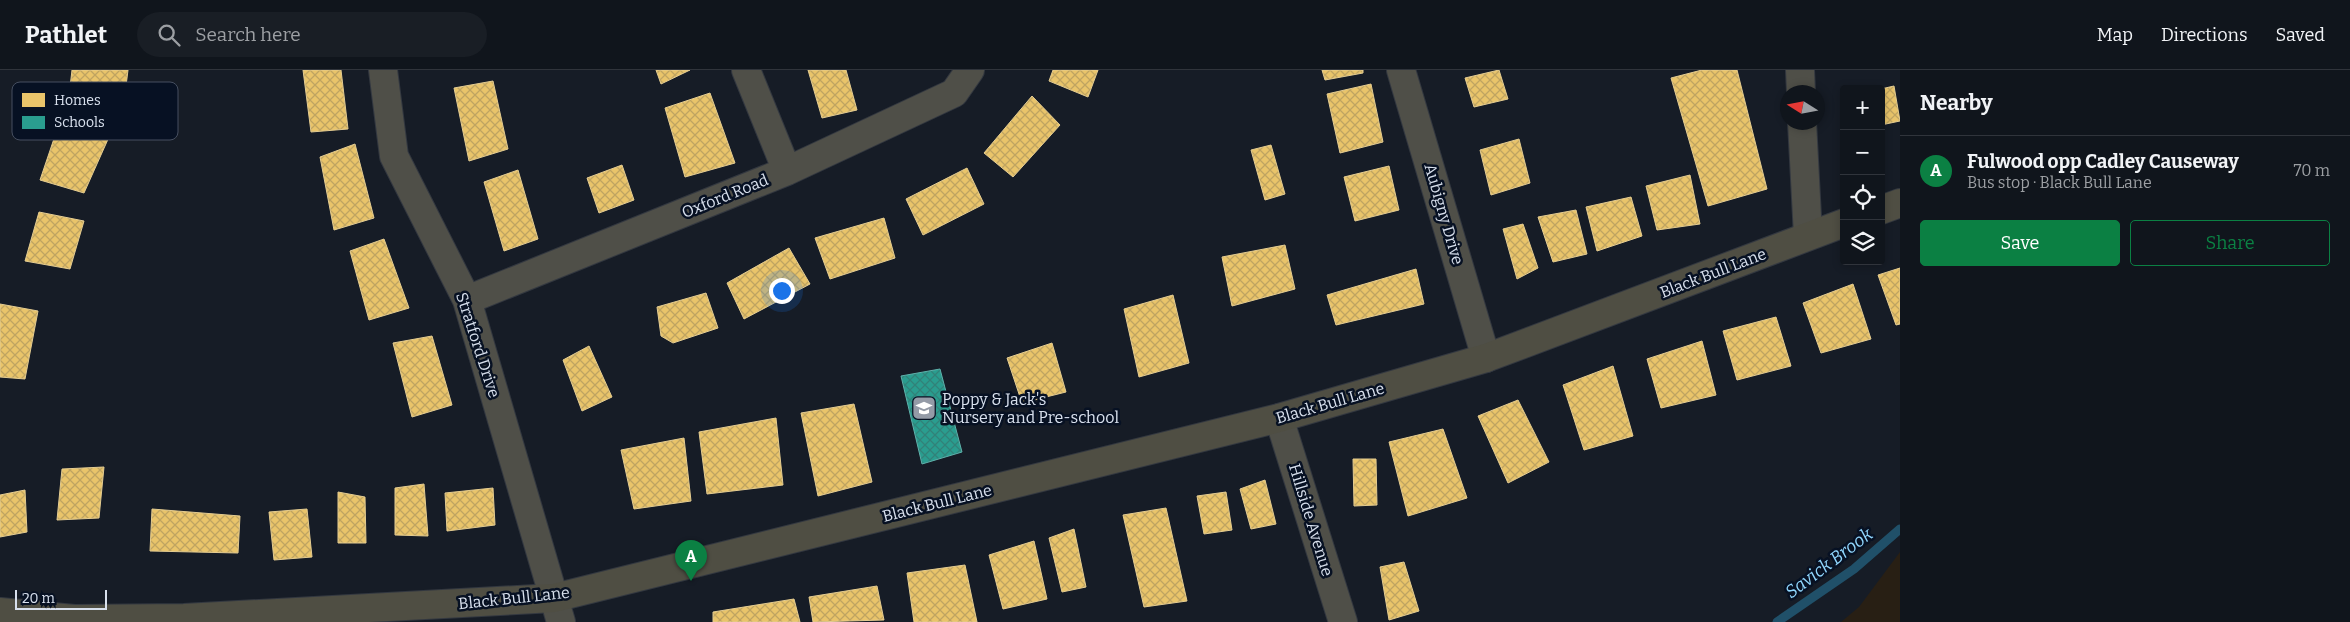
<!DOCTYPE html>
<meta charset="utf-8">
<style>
:root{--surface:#10151c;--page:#191e25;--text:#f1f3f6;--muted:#9c9fa3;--line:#30343b;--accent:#0b8043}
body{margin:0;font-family:Bitter,serif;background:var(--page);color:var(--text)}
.controls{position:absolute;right:15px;top:15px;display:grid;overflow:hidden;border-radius:5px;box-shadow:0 2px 8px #0003}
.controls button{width:45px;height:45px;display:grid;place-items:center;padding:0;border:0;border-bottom:1px solid var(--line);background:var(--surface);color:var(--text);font:25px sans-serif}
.compass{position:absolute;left:1780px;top:15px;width:45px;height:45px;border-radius:50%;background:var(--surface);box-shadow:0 2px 8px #0003;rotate:281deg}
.scale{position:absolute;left:15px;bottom:12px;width:92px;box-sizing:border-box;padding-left:5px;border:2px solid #d8e0ed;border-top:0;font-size:14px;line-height:18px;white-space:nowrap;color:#d8e0ed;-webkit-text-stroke:4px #071123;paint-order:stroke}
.you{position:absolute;left:781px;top:220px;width:18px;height:18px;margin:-12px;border:4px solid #fff;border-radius:50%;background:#1a73e8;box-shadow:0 0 0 8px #1a73e833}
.badge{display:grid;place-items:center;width:32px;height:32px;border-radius:50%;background:var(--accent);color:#fff;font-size:16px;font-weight:700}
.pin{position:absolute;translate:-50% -41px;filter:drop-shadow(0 1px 2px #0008)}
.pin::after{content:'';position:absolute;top:26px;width:18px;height:15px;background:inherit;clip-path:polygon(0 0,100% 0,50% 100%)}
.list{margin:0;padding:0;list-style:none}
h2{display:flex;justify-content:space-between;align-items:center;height:65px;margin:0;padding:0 20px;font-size:21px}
h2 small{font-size:16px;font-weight:400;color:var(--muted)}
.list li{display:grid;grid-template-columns:32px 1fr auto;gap:15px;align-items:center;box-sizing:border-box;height:70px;padding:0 20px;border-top:1px solid var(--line)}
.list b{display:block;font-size:19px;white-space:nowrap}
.list p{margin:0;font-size:16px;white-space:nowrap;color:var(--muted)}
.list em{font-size:16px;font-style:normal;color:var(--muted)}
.actions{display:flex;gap:10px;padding:15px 20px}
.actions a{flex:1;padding:11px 0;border:1px solid var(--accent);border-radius:5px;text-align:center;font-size:18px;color:var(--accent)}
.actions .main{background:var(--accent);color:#fff}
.icon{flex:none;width:28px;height:28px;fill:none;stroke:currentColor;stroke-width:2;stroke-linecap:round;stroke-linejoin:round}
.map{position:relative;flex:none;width:1900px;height:552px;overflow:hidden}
header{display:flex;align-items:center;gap:30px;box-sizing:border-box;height:70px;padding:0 25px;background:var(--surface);border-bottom:1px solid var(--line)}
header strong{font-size:24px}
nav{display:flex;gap:28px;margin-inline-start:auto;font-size:18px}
.search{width:350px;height:45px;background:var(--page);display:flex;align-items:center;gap:12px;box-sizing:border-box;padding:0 18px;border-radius:28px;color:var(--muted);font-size:19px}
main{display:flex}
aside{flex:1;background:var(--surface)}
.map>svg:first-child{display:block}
.industrial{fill:#281f14}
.homes{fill:url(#homes-cross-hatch);stroke:#e4cc91}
.schools{fill:url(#schools-cross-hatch);stroke:#5eb1ab}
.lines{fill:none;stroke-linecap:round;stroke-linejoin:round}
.stream{stroke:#205069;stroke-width:9}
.street-casing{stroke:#333840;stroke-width:30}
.secondary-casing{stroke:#333840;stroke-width:30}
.street{stroke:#4f4f48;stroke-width:28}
.secondary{stroke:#4f4e43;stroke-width:28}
.labels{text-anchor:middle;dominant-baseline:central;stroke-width:5;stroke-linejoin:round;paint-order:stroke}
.street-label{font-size:16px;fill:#d8e0ed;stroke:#071123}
.poi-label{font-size:16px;fill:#d8e0ed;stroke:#071123;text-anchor:start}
.water-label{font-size:18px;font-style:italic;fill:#90d6fd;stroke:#071123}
.key{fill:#071123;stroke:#464f60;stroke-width:1}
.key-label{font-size:14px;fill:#d8e0ed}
</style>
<header>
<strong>Pathlet</strong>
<div class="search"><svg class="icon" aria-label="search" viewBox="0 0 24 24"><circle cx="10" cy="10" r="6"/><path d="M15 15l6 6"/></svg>Search here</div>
<nav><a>Map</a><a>Directions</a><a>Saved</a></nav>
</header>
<main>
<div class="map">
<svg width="1900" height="552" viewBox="0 0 1900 552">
<defs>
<pattern id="homes-cross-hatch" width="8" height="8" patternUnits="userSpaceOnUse" patternTransform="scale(1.25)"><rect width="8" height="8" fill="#e9c46a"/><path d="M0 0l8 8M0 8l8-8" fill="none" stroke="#bfa461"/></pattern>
<pattern id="schools-cross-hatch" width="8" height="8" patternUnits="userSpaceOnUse" patternTransform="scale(1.25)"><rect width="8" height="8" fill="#2a9d8f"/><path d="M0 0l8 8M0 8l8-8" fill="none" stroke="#318279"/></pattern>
</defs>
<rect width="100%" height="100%" fill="#161c26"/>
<path class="industrial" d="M 1900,482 L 1900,552 L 1841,552 L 1859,537 Z"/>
<path class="homes" d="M 72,0 L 128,0 L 124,32 L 69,26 Z
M 303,0 L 341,0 L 348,59 L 311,62 Z
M 656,0 L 690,0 L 661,14 Z
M 808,0 L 846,0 L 857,40 L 822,48 Z
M 1053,0 L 1098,0 L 1088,27 L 1049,11 Z
M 1322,0 L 1363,0 L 1363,3 L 1325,10 Z
M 1499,0 L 1508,29 L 1474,37 L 1465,8 Z
M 1702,0 L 1737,0 L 1767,119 L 1708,136 L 1671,8 Z
M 493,11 L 508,79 L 469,91 L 454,18 Z
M 1371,14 L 1383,72 L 1340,83 L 1327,24 Z
M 1894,16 L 1900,51 L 1881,55 L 1881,19 Z
M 710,23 L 735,93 L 685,107 L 665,38 Z
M 1032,26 L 1060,55 L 1013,107 L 984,83 Z
M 61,48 L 109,67 L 84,123 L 40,110 Z
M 1519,69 L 1530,113 L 1491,125 L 1480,80 Z
M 355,74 L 374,148 L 334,160 L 320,87 Z
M 1271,75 L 1285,124 L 1265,130 L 1251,80 Z
M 622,95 L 634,130 L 599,143 L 587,108 Z
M 1389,96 L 1399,140 L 1355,151 L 1344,107 Z
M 967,98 L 984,134 L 923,165 L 906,129 Z
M 518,100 L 538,169 L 504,181 L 484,112 Z
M 1690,105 L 1700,154 L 1657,160 L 1646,116 Z
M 1631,127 L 1642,166 L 1597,181 L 1586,137 Z
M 1576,140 L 1587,184 L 1553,192 L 1538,147 Z
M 39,142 L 84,151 L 70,199 L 25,191 Z
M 884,148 L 895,188 L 830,209 L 815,168 Z
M 1523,154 L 1538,198 L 1517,209 L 1503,159 Z
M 384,169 L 409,238 L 369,250 L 350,181 Z
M 1285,175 L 1295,219 L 1232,236 L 1222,187 Z
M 789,178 L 810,214 L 744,249 L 727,213 Z
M 1900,198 L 1900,254 L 1896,255 L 1878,205 Z
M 1416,199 L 1424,234 L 1336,255 L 1327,225 Z
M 1853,214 L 1871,269 L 1821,283 L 1803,233 Z
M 706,223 L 718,258 L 673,273 L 661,266 L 657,237 Z
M 1173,225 L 1189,293 L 1139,307 L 1124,239 Z
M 0,234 L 38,241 L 25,309 L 0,307 Z
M 1776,247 L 1791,296 L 1737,310 L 1723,261 Z
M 432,266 L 452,335 L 412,347 L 393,273 Z
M 1702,271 L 1716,325 L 1661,338 L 1647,289 Z
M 1052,273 L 1066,322 L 1022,333 L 1007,288 Z
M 589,276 L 612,327 L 582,341 L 563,290 Z
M 1613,296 L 1633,366 L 1584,380 L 1563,315 Z
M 1518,330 L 1549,392 L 1508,413 L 1478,346 Z
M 854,334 L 872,412 L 818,426 L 801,343 Z
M 776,348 L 783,415 L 707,424 L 699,362 Z
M 1443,359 L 1467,428 L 1408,446 L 1389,372 Z
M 684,368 L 691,431 L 634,439 L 621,380 Z
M 1353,389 L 1376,389 L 1377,435 L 1354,436 Z
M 104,397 L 99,448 L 57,450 L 62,399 Z
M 1265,410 L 1276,454 L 1251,459 L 1240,419 Z
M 424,414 L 428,466 L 395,465 L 395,418 Z
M 493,418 L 495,455 L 447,461 L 445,423 Z
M 25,420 L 27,462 L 0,467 L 0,425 Z
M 338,422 L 365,427 L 366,473 L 338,473 Z
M 1226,422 L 1232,460 L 1204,464 L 1197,426 Z
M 1166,438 L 1187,531 L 1144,537 L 1123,445 Z
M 152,439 L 240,446 L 238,483 L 150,481 Z
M 307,439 L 312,487 L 274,490 L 269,442 Z
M 1074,459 L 1086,517 L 1062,522 L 1049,468 Z
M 1034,471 L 1047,529 L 1003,539 L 989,485 Z
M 1404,492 L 1419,541 L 1389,550 L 1380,497 Z
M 965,495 L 977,552 L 914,552 L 907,503 Z
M 877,516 L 884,550 L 813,552 L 809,527 Z
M 794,529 L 800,552 L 713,552 L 713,542 Z"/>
<path class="schools" d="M 940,299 L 962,382 L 922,394 L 901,306 Z"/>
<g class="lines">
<path class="stream" d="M 1777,552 L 1854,499 L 1900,459"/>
<g class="street-casing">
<path id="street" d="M 383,0 L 394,86 L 467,230 L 561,552
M 746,0 L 787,101
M 1401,0 L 1486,288
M 1800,0 L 1801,22
M 1802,52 L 1808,166
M 467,230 L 787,101 L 954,23 L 970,0
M 1279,348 L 1343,552"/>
</g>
<g class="secondary-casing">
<path id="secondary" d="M 1881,140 L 1900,133
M 0,542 L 74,549 L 184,548 L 554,528 L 1279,348 L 1486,288 L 1844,153"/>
</g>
<use href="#street" class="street"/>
<use href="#secondary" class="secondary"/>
</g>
<defs>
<g id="school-square" transform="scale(1.25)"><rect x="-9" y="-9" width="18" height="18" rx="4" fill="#949ba7" stroke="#071123"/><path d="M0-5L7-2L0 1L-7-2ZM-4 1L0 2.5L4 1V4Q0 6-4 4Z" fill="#fff"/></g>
</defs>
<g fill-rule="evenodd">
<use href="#school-square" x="924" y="338"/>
</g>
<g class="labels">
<g class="street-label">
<text transform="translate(725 126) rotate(-22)">Oxford Road</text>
<text transform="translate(1444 144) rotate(74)">Aubigny Drive</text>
<text transform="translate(1713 203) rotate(-21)">Black Bull Lane</text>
<text transform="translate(478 275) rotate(72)">Stratford Drive</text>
<text transform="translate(1330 333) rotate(-16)">Black Bull Lane</text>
<text transform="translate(937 433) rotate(-14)">Black Bull Lane</text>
<text transform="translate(1311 450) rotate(73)">Hillside Avenue</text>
<text transform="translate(514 528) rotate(-6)">Black Bull Lane</text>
</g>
<g class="poi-label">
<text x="942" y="329">Poppy &amp; Jack's<tspan x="942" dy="18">Nursery and Pre-school</tspan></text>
</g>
<g class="water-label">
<text transform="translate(1829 493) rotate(-37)">Savick Brook</text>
</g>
</g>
<rect x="12" y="12" width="166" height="58" rx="8" class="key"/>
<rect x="22" y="23" width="23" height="14" fill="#e9c46a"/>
<rect x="22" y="46" width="23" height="13" fill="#2a9d8f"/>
<g class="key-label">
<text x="54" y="35">Homes</text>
<text x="54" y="57">Schools</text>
</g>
</svg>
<div class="controls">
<button>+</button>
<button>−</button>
<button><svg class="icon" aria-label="locate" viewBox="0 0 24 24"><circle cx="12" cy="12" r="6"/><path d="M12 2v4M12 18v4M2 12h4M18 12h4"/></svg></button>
<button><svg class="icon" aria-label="layers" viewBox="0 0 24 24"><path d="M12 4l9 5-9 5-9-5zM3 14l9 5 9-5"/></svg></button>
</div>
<svg class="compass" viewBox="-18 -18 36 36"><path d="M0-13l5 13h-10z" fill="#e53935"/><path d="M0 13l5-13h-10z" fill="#9c9fa3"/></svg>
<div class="scale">20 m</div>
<div class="you"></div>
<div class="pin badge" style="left:691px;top:511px">A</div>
</div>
<aside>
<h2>Nearby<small></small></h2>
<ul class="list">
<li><span class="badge">A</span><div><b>Fulwood opp Cadley Causeway</b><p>Bus stop · Black Bull Lane</p></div><em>70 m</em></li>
</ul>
<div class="actions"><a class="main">Save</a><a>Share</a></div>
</aside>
</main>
